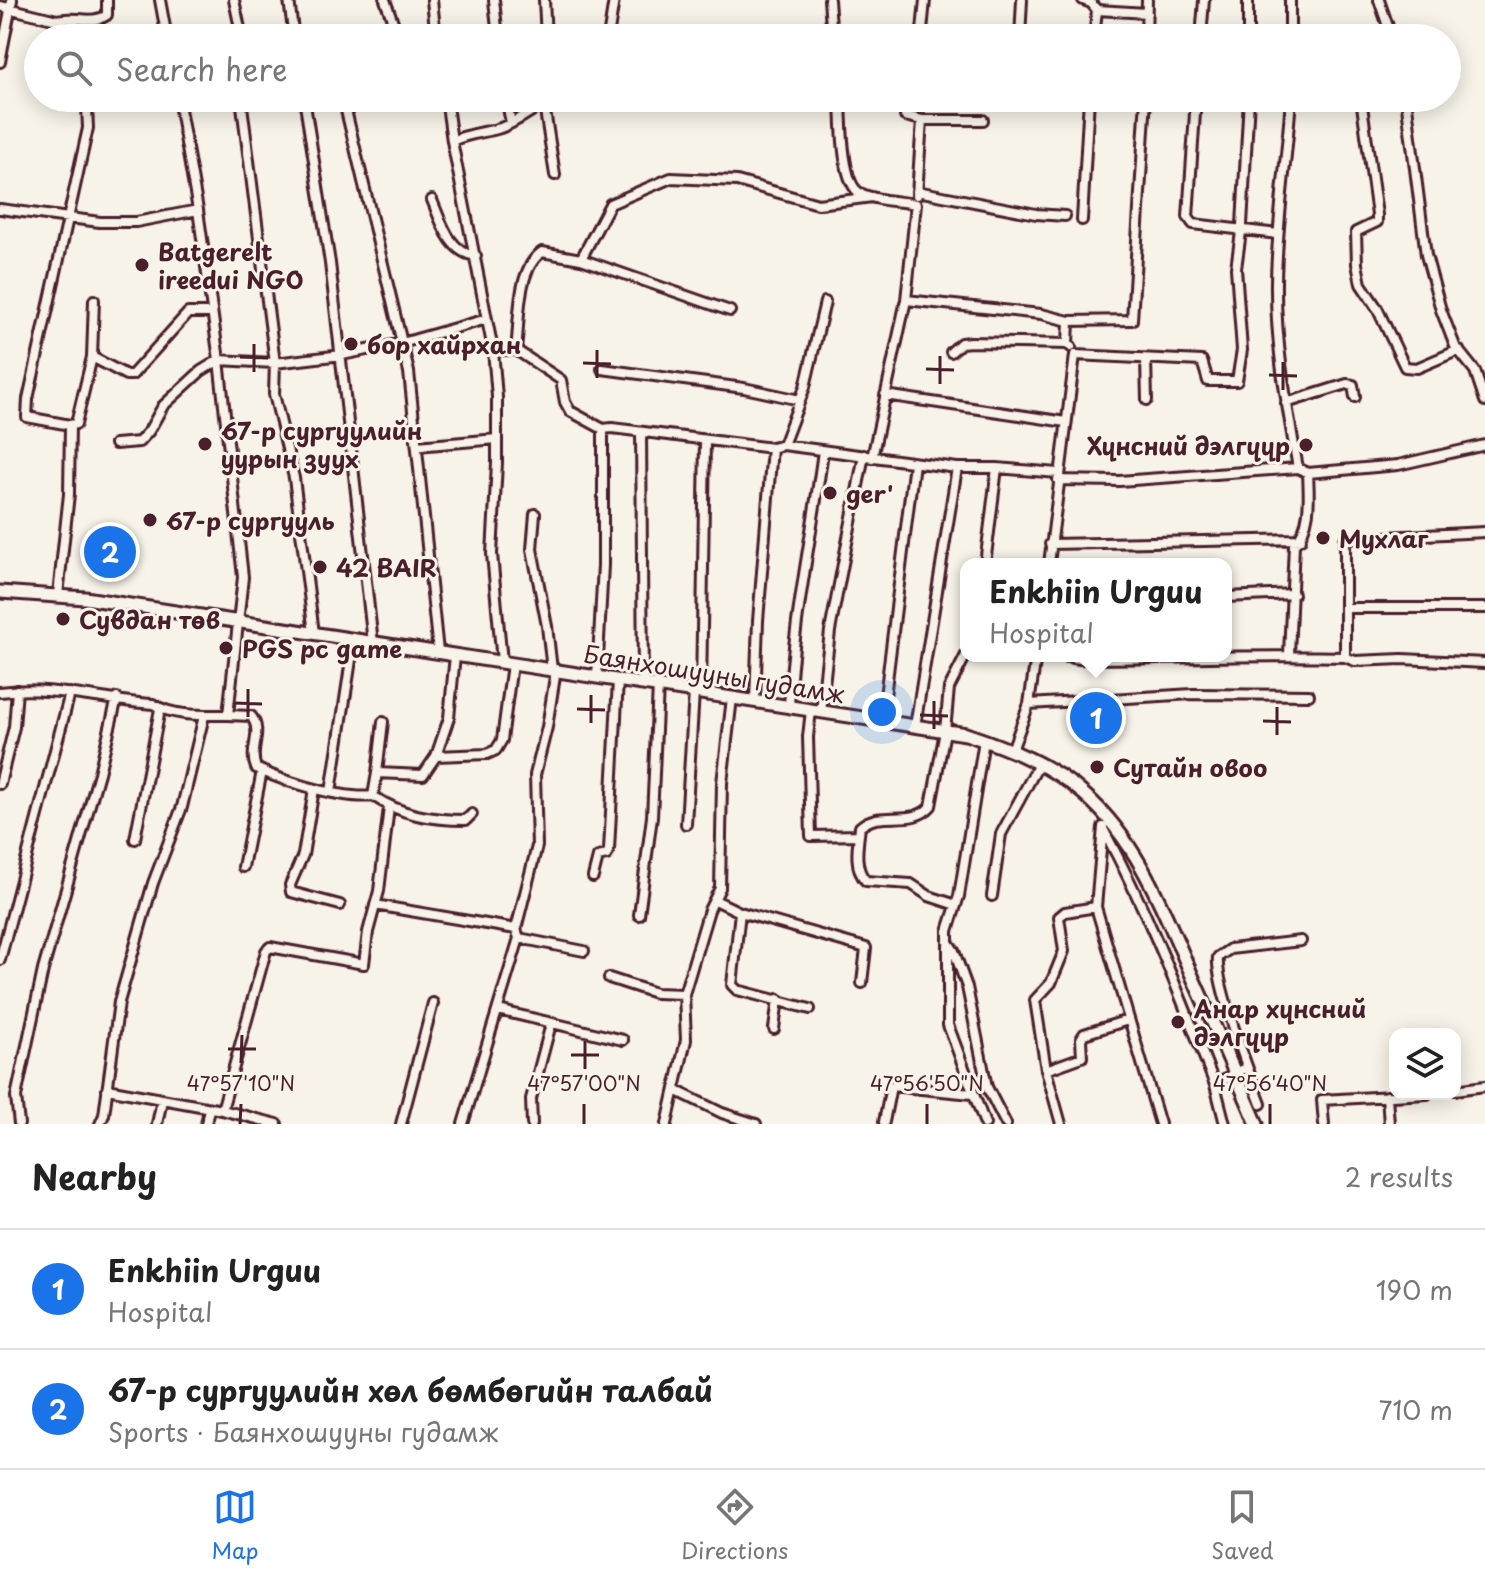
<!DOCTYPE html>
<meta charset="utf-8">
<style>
:root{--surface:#fff;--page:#f2f2f2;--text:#222;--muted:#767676;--line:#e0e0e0;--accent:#1a73e8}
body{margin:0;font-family:"Playpen Sans",sans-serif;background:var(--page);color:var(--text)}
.controls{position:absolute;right:24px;bottom:24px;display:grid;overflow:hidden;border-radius:16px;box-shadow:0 4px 20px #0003}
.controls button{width:72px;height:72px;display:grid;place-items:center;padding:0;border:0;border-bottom:2px solid var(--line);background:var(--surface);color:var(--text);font:40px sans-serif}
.you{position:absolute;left:882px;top:712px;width:28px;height:28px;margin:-20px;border:6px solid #fff;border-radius:50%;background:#1a73e8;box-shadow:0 0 0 12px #1a73e833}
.badge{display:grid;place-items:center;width:52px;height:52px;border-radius:50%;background:var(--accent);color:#fff;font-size:26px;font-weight:700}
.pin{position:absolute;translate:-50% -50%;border:4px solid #fff;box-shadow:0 2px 8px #0006}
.popup{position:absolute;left:960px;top:558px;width:272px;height:104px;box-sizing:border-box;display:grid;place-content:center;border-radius:16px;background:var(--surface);filter:drop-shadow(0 2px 6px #0005);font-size:26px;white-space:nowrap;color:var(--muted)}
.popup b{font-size:30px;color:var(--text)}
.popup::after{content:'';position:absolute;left:50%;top:100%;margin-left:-16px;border:16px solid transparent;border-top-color:var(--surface)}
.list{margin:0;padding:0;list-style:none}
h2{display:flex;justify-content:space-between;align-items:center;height:104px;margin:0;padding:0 32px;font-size:34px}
h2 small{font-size:26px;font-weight:400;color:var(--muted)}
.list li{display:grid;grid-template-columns:52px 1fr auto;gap:24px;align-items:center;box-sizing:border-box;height:120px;padding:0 32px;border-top:2px solid var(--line)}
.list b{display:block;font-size:30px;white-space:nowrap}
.list p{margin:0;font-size:26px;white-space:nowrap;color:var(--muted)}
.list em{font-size:26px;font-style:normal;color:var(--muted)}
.icon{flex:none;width:44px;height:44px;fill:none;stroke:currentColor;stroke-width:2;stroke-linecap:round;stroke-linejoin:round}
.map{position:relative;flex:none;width:1485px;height:1124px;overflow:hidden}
.search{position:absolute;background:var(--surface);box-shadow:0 4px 20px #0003;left:24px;right:24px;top:24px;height:88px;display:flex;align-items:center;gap:20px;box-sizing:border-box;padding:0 28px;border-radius:44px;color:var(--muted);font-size:30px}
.sheet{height:344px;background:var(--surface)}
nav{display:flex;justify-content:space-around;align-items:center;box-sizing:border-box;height:112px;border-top:2px solid var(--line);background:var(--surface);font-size:22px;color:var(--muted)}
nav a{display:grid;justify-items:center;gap:4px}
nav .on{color:var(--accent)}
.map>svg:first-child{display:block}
.green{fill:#ccdc8f;stroke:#8b7e5d;stroke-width:2}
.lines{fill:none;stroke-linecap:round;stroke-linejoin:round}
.minor-casing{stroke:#4a1f2b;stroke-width:14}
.major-casing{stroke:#4a1f2b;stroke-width:17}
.minor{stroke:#f7f3e8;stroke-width:8}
.major{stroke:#f7f3e8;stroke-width:11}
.ticks{fill:none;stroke:#4a1f2b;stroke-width:3}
.poi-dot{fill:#4a1f2b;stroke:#f7f3e8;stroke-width:3}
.labels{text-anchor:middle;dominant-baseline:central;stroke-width:6;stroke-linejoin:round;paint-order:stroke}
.poi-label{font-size:24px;font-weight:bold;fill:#4a1f2b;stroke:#f7f3e8;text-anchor:start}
.street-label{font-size:24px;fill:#4a1f2b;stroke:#f7f3e8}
.ticks-label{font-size:20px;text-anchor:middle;fill:#4a1f2b;stroke:#f7f3e8;stroke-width:6;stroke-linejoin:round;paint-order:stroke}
</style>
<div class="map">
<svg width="1485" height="1124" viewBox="0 0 1485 1124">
<rect width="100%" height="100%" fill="#f7f3e8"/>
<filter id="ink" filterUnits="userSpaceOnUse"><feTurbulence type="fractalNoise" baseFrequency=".0125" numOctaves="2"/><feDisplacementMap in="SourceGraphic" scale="16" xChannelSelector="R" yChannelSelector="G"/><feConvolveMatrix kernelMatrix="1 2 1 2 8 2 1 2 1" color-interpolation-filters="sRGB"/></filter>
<g filter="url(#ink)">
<path class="green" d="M 90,532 L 138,546 L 131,572 L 82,558 Z"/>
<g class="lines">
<g class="minor-casing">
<path id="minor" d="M 160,0 L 167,38
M 234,0 L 242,38
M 289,0 L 294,38
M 385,0 L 399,38
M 432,0 L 436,38
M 494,0 L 498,38
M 544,0 L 546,38
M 829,0 L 832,38
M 1083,0 L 1091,3 L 1097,10 L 1147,13
M 1248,0 L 1248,38
M 1290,0 L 1290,38
M 1379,0 L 1392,38
M 0,6 L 57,20 C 73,15 93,25 107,15 L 107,0
M 57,20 L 57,38
M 922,31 L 925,0
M 608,38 L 614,0
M 1020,38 L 1022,0
M 1094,38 L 1097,10
M 1146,38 L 1147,0
M 1201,38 L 1204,0
M 0,62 L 12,0
M 241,98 L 275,363 L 274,394 L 294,478 L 314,633
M 304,98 L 330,263 L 373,643
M 343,98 L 409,372 L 438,652
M 446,98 L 452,141
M 506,98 L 511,123
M 543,98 L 555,175
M 787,98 L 788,100
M 841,98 C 842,119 841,183 860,193 C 876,201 899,201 916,204 L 906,300 L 872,458
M 904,98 L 905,116 L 922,120 L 917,195
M 1196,98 L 1188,217 L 1193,224 L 1278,234
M 1291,98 C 1287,159 1277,220 1276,281 C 1275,344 1287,406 1298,468
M 1361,98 L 1377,215 L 1377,222 L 1356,232 L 1357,264 L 1361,284 L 1377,308 L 1405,367 L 1417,368 L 1459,350
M 1406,98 L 1426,255 L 1441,310 L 1455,346 L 1475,371 L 1485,401
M 922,120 L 983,120
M 917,191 L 1036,214 L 1065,216
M 432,200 C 441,221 449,253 476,256
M 0,209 L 100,222 L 136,222 L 198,210
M 1082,220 L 1089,98
M 581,259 L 730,311
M 906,300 L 1041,314 L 1069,321 L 1132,320 L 1146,98
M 1069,321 L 1068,344 L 1071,347
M 493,350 L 516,350 C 520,321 516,270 542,252 L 581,259 L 610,204 L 671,178 L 737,181 L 818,204 L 872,197
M 516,350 L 561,380 L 565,402 L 570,411 L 603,429
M 951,352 L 961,343 L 971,342 L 1068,344
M 92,357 L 126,375 L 132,375 L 188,313 L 212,313
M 1146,359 L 1147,400
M 602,369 L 744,388 L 800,400
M 885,395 L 1066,422
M 1286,403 L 1347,384 L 1353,385 L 1355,397
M 70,425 L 76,424 L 92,357 L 94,300
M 641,432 L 643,684
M 115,444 L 139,442 L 149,431 L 163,406 L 201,371 L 219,360 L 275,363 L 342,355 L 402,343 L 487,319
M 783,445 L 805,387 L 825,302
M 417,446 L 497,439
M 997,468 L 1058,473
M 1058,480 L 1119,481 L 1298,468 L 1308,473 L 1398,465 L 1485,445
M 535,514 L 532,549 L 547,626 L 552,670
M 1050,544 L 1301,539
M 1049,564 L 1075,355 L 1202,361 L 1208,381 L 1237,381 L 1242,350 L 1236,268 L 1242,225 L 1249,98
M 58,595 L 69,494 L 70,425 L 27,417 L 28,399 L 88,128 L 87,107 L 75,98
M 1226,597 L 1293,594
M 1345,608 L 1485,608
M 1289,654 L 1294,545 C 1312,526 1309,497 1308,473
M 1061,656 L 1080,659 C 1168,659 1257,654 1345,657 L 1345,539 L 1485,532
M 1345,657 L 1355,661 L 1402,659 L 1485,663
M 502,662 L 492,554 L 497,463 L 497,397 L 493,350 L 452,141 C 467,134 481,133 497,129 C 512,125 525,115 538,107 L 541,98
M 597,677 L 603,565 L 603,429 L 612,428 L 772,448 L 783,445 L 957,468 L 997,468 L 985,564
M 0,692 C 52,685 102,701 153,704 C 173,717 205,715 228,715 L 243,577 L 219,360 L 198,210 L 178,98
M 701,693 L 705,441
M 755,701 L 758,621 L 772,448
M 1029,704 L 1036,656
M 789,707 C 793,621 812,536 823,451
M 811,710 L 808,737 L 811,836 L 859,835
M 821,712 L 830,631 L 864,455
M 228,715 L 251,716 C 264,732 248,750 256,768 C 281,781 345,800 373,796 L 377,773 L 423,775 L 436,756 L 487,754 L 496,750 L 502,740 L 512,664
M 882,721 L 914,463
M 915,726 L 957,468
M 984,740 L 959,896 L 948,931 L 948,1025 L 985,1124
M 1012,750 L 1029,704 L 1193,694 L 1309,695
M 436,756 L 449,718 L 455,655
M 377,773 L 383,722
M 0,784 L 14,727 L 17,690
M 314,789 L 303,855 L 290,885 L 291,892 L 340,905
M 331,792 L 354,640
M 373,796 C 401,815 432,820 466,820 L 472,814
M 686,824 L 694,692
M 1103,827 L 1096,907 L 1160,1124
M 1103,829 C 1148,911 1181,998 1215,1085
M 135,839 L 160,709
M 243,867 L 262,771
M 593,877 L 598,857 L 607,855 L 609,850 L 618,680
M 992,896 L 1001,834 L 1039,764
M 715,900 L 740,912 L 866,948 L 862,983
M 375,905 L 516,929
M 956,905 L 929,896 L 911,884 L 866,881 C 853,868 858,844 860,827 C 881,808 912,828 931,806 L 945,731 L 949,688 L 966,655
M 740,912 L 732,985 L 737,990 L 810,1009
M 639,915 L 652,817 L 658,686
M 519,938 L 584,951
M 948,942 L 954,951 L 967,987 L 987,1087 L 1006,1124
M 0,960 L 70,693
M 609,978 L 655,993 L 684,994
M 498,1010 L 623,1040
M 774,1029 L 778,999
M 1046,1070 L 1082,1057 L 1081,1039 L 1084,1034 L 1128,1020
M 107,1089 L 222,1110 L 277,1124
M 675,1090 L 722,1113 L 756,1124
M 1455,1090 L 1485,1086
M 1387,1096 L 1389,1124
M 1261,1104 C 1250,1075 1215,982 1218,957 L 1230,949 L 1301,941
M 222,1110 L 266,951 L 270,947 L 364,964 L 368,932 L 379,891 L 389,807
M 884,1122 L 891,1086 L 972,1094
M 19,1124 L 16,1097 L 43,970 L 99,773 L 117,698
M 100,1124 L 104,1115 L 119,1002 L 153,883 L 182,807 L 204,716
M 157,1124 L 162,1100
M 206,1124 L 209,1109
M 401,1124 L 433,1003
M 463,1124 L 519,938 L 516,929 L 537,846 L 535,775 L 547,727 L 556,670
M 532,1124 L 531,1099 L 551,1024
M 667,1124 L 686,1040 L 684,994 L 709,910 L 720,888 L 722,783 L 732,698
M 1061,1124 L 1046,1070 L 1035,1000 L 1051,983 L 1064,951 L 1059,917 L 1065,912 L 1096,907
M 1225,1124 L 1215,1085 L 1247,1067
M 1324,1124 L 1322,1100 L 1427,1094"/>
</g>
<g class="major-casing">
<path id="major" d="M 0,592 L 85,598 L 966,734 C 1008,748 1052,765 1085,795 C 1139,842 1165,914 1193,978 C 1215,1027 1236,1075 1257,1124"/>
</g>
<use href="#minor" class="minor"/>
<use href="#major" class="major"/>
</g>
</g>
<path class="ticks" d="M 240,357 L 268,358M 583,363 L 611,364M 926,369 L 954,370M 254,372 L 254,344M 1269,375 L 1297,376M 597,378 L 597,350M 940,384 L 940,356M 1283,390 L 1283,362M 234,703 L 262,704M 577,709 L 605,710M 920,715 L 948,716M 248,717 L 248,689M 1263,721 L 1291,722M 591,723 L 591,695M 934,729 L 934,701M 1277,735 L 1277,707M 228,1049 L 256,1049M 571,1055 L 599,1055M 241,1063 L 242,1035M 585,1069 L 585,1041M 240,1124 L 241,1104M 584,1124 L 584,1104M 927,1124 L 927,1104M 1270,1124 L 1270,1104"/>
<g class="poi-dot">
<circle cx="142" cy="265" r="8"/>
<circle cx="351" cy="344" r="8"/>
<circle cx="205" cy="444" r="8"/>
<circle cx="1306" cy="445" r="8"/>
<circle cx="830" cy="493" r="8"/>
<circle cx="150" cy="520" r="8"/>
<circle cx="1323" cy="538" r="8"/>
<circle cx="320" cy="567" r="8"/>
<circle cx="63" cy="619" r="8"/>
<circle cx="226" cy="648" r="8"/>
<circle cx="1097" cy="767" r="8"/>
<circle cx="1178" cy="1022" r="8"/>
</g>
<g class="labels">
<g class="poi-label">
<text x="158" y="251">Batgerelt<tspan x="158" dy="28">ireedui NGO</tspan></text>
<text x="367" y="344">бор хайрхан</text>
<text x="221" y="430">67-р сургуулийн<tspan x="221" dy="28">уурын зуух</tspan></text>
<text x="1290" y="445" text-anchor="end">Хүнсний дэлгүүр</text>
<text x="846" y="493">ger'</text>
<text x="166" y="520">67-р сургууль</text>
<text x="1339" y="538">Мухлаг</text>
<text x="336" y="567">42 BAIR</text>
<text x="79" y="619">Сувдан төв</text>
<text x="242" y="648">PGS pc game</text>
<text x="1113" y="767">Сутайн овоо</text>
<text x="1194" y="1008">Анар хүнсний<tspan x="1194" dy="28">дэлгүүр</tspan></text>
</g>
<g class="street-label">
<text transform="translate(714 673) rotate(9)">Баянхошууны гудамж</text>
</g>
</g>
<g class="ticks-label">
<text x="241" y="1091">47°57'10"N</text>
<text x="584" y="1091">47°57'00"N</text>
<text x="927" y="1091">47°56'50"N</text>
<text x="1270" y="1091">47°56'40"N</text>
</g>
</svg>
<div class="controls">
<button><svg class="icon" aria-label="layers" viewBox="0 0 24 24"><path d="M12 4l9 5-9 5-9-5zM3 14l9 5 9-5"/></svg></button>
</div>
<div class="you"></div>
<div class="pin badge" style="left:1096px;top:718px">1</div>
<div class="popup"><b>Enkhiin Urguu</b>Hospital</div>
<div class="pin badge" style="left:110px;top:552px">2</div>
<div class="search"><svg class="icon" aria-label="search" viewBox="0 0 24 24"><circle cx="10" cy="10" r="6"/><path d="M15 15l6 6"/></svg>Search here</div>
</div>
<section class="sheet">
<h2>Nearby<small>2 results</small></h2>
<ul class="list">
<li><span class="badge">1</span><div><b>Enkhiin Urguu</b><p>Hospital</p></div><em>190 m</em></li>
<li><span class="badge">2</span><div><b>67-р сургуулийн хөл бөмбөгийн талбай</b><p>Sports · Баянхошууны гудамж</p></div><em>710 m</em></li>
</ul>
</section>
<nav>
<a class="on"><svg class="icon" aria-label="map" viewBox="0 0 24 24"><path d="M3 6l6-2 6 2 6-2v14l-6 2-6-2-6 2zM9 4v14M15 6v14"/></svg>Map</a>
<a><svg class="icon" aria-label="directions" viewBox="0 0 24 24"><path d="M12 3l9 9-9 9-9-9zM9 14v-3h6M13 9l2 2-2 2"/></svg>Directions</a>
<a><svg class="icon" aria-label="saved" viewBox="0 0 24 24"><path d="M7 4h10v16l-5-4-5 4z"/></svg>Saved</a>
</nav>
